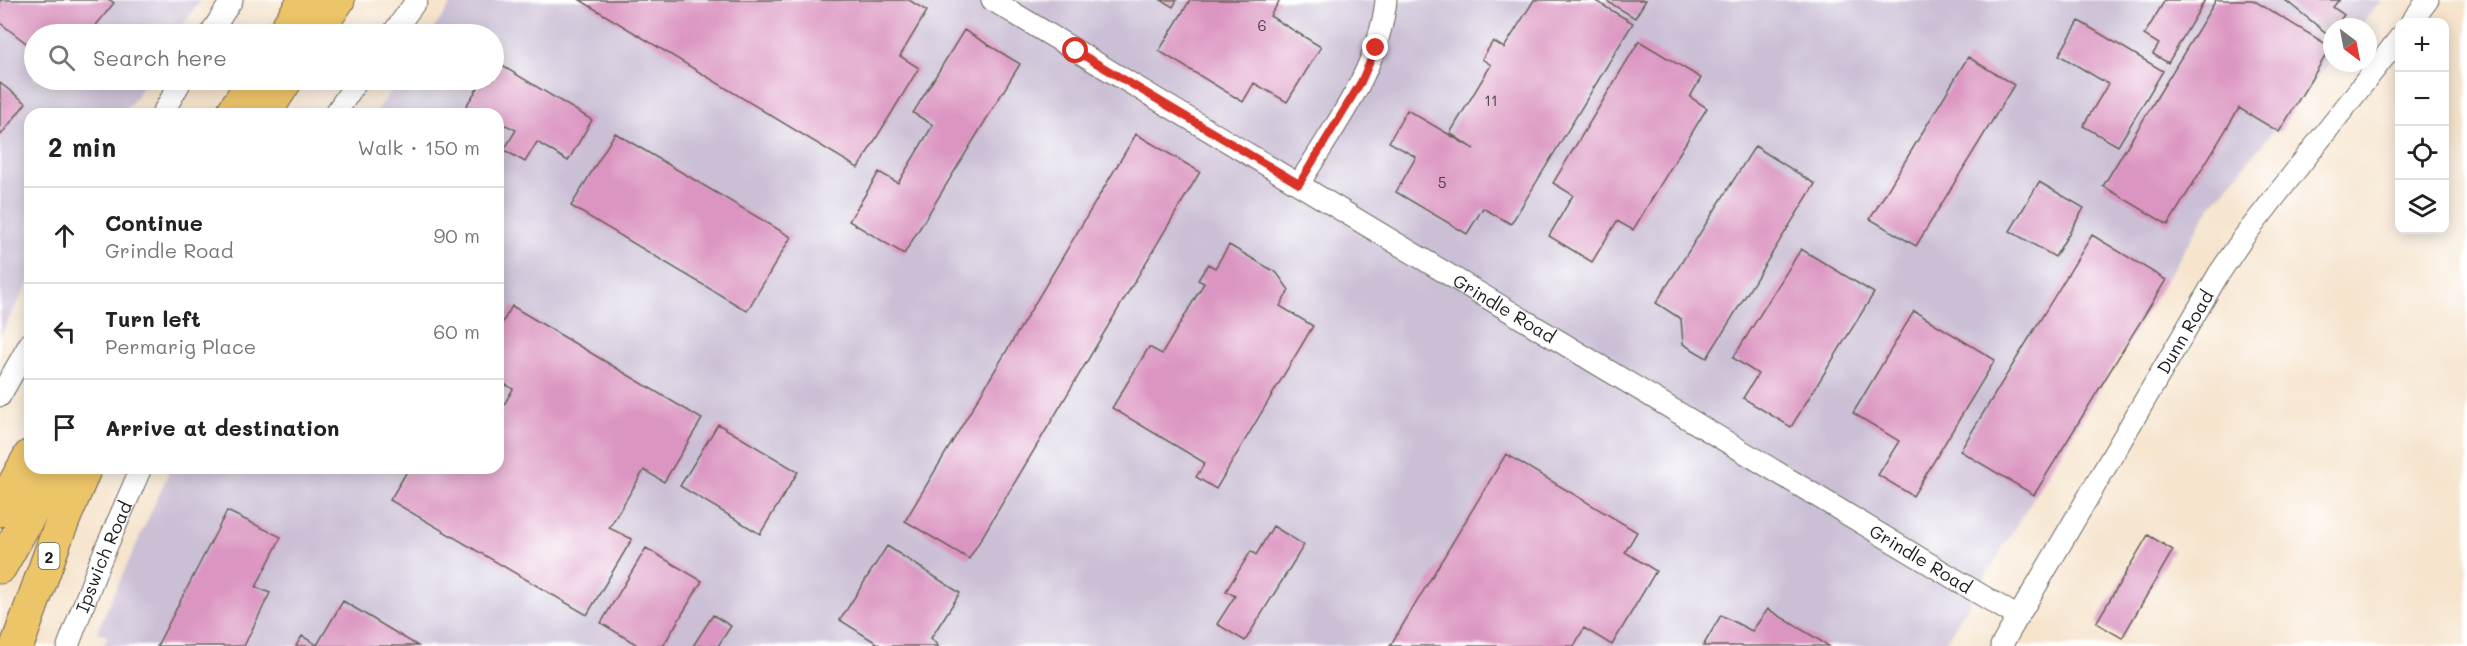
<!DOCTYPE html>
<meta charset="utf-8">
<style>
:root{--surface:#fff;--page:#f2f2f2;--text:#222;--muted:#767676;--line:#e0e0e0}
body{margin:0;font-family:Mali,sans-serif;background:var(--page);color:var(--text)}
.controls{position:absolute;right:18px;top:18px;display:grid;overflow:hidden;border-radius:12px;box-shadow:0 3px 15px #0003}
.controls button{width:54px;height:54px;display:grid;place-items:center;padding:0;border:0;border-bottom:2px solid var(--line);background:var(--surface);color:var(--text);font:30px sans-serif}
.compass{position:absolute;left:2323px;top:18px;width:54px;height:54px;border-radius:50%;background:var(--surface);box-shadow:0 3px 15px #0003;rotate:148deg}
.stop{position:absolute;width:18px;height:18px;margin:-14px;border:4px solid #d93025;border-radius:50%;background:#fff}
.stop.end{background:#d93025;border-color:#fff;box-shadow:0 2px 6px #0008}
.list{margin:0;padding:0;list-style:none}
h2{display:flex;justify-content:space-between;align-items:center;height:78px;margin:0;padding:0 24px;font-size:26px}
h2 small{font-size:20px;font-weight:400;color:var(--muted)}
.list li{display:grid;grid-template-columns:39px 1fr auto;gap:18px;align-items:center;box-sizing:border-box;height:96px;padding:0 24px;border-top:2px solid var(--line)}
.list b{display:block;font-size:22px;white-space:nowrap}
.list p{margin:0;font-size:20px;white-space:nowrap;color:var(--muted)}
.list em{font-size:20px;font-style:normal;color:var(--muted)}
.icon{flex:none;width:33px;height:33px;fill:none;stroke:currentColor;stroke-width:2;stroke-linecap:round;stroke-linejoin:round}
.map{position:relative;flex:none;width:2467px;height:646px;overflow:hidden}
.search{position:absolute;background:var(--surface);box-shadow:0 3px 15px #0003;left:24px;top:24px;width:480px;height:66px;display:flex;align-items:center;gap:15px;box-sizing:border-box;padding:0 21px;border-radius:33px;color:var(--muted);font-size:22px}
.panel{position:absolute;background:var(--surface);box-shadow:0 3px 15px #0003;left:24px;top:108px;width:480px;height:366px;border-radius:18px}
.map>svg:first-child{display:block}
.industrial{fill:#cbbfd5}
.building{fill:#db95c1}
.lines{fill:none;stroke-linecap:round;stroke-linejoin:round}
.minor-casing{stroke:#68625a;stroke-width:23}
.trunk-casing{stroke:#68625a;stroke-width:35}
.motorway-casing{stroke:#68625a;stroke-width:35}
.minor{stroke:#fff;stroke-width:21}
.trunk{stroke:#edc569;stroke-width:33}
.motorway{stroke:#edc569;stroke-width:33}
.route{stroke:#d93025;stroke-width:8}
.labels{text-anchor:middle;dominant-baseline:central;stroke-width:4.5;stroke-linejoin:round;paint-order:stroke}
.number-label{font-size:15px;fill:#4c3a45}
.shield{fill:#fff;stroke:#606060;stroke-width:1.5}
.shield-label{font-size:16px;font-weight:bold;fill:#1c1c1c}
.street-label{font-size:18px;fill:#1c1c1c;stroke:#fff}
</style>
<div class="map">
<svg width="2467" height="646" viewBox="0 0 2467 646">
<rect width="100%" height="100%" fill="#fff"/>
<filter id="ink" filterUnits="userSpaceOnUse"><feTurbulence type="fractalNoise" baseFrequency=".0167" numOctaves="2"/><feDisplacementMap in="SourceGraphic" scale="12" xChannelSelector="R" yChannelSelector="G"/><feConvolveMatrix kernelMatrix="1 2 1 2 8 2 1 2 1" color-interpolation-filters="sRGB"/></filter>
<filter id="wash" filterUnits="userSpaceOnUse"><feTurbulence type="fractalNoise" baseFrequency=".008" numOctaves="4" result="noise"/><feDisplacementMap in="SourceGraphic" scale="24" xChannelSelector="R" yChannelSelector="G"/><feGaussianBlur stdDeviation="1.35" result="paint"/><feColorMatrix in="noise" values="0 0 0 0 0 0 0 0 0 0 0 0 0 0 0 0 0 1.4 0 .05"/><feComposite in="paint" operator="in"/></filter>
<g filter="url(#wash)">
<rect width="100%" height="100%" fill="#f6e4cd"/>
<path class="industrial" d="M 0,0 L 200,0 L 177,34 L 34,34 L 34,80 L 147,80 L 124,114 L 30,114 L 30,280 L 0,335 Z
M 454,0 L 2381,0 L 2359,27 L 2332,27 L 2332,60 L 2211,206 L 1943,646 L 104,646 L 108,637 L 97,631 L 171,468 L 498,468 L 498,114 L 375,114 L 399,80 L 494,80 L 494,34 L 430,34 Z"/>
<g id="blocks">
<path class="building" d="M 0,0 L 110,0 L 114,3 L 89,34 L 34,34 L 34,49 L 0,23 Z
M 580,0 L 909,0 L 927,11 L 900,56 L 919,68 L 858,168 Z
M 1161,0 L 1177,0 L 1173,7 Z
M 1190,0 L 1280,0 L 1270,16 L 1321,47 L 1287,102 L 1254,83 L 1243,102 L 1159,51 Z
M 1534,0 L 1594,0 L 1633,23 L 1511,224 L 1483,208 L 1467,234 L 1396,192 L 1416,157 L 1389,142 L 1407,110 L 1474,149 L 1450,133 L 1491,65 L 1482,59 L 1493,41 L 1504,48 Z
M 1605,0 L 1646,0 L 1635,18 Z
M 2165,0 L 2205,0 L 2168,63 L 2153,54 L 2159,44 L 2144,35 Z
M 2216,0 L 2253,0 L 2331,47 L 2279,132 L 2239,108 L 2168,225 L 2103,186 Z
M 2285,0 L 2339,0 L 2333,7 L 2344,15 L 2335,27 L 2332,27 L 2329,35 Z
M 2079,21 L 2163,71 L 2118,146 L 2083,126 L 2108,84 L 2059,55 Z
M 964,30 L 1020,64 L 904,254 L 849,221 L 879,172 L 898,183 L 933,125 L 913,113 Z
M 1639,41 L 1701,78 L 1690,97 L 1707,108 L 1633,230 L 1617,221 L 1592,262 L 1549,236 L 1573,195 L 1553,183 Z
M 1968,57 L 2014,85 L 1916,246 L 1870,219 Z
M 494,61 L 592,120 L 568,161 L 537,142 L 525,162 L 504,150 L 516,130 L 506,125 L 498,129 L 498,114 L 472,114 L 464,109 L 483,80 L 494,80 Z
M 0,83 L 26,103 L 0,136 Z
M 615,133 L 791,237 L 747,311 L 571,206 Z
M 1136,134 L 1200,172 L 969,559 L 905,521 Z
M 1755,146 L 1815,184 L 1707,358 L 1683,344 L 1681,319 L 1656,303 Z
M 2039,182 L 2084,208 L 2055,257 L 2010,231 Z
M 2092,235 L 2166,280 L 2034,495 L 1960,451 Z
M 1229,245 L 1277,273 L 1289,290 L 1280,306 L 1313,326 L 1216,489 L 1196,477 L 1205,463 L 1112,408 L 1149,347 L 1162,354 L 1204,283 L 1198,280 L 1208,264 L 1215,268 Z
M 1801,249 L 1874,293 L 1791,427 L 1743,398 L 1758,374 L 1733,358 Z
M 512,306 L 702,419 L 664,482 L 644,470 L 609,528 L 632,539 L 587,615 L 390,500 L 409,468 L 498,468 L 498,415 L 513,389 L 498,380 L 498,330 Z
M 1914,311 L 1995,360 L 1913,496 L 1878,475 L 1899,441 L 1853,413 Z
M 718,424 L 798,472 L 760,534 L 680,486 Z
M 1506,454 L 1637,532 L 1625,552 L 1656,571 L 1612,645 L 1584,628 L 1574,646 L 1390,646 Z
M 227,511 L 281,537 L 256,587 L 270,593 L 244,646 L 157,646 Z
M 1273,526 L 1304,545 L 1245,641 L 1217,624 L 1235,596 L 1226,591 L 1251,551 L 1256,555 Z
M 2148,535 L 2173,550 L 2122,638 L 2096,623 Z
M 887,546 L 960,593 L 931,638 L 938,646 L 881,646 L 840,620 Z
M 646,548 L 702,581 L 663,646 L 639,646 L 601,623 Z
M 343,601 L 418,646 L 296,646 L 302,636 L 317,645 Z
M 1768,609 L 1829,646 L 1703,646 L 1721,615 L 1752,631 Z
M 713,615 L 731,626 L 718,646 L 693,646 Z"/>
</g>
</g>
<g filter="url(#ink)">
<use href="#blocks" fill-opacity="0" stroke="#68625a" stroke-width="1.5"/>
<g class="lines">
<g class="minor-casing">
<g id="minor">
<path id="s1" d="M 992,0 L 2018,617"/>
<path d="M 2411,22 L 2428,0"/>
<path d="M 210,34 L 232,0"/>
<path d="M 392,34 L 417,0"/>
<path d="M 162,114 L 182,80"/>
<path d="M 335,114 L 358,80"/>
<path d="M 1299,184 C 1334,126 1379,69 1386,0"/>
<path d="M 0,396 L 30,343"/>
<path id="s2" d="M 68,646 L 99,564 L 141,468"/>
<path id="s3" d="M 2001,646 L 2218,275 L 2243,238 L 2400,37"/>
</g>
</g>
<g class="trunk-casing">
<path id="trunk" d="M 17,646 L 57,535 L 85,468"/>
</g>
<g class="motorway-casing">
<path id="motorway" d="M 283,34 L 305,0
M 315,34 L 338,0
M 232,114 L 254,80
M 264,114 L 286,80
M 0,510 L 30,456
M 0,567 L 56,468"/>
</g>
<use href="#minor" class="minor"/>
<use href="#trunk" class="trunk"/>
<use href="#motorway" class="motorway"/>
</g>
</g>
<g class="lines" filter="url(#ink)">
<path class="route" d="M 1076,51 L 1299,184 L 1361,82 L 1376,48"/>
</g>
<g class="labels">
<g class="number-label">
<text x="1262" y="25">6</text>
<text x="1491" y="100">11</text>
<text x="1442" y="182">5</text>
</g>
<rect class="shield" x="38.5" y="543" width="21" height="26" rx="4.5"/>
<g class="shield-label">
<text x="49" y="556">2</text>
</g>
<g class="street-label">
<text stroke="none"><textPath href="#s1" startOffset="598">Grindle Road</textPath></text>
<text stroke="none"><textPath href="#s3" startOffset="364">Dunn Road</textPath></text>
<text stroke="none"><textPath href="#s2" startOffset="96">Ipswich Road</textPath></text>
<text stroke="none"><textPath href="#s1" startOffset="1084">Grindle Road</textPath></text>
</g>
</g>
</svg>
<div class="controls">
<button>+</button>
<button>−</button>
<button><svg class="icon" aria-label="locate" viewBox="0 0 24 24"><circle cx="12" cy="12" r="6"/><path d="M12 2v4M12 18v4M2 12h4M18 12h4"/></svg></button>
<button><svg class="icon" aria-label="layers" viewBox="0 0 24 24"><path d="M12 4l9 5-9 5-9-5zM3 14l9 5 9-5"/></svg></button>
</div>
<svg class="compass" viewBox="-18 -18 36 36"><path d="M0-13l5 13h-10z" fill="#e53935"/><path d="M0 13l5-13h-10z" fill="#767676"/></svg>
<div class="stop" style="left:1076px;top:51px"></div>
<div class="stop end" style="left:1376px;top:48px"></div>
<div class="search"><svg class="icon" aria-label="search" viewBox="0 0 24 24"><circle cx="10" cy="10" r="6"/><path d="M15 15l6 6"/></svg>Search here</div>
<section class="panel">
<h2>2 min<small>Walk · 150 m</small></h2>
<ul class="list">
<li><svg class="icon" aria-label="ahead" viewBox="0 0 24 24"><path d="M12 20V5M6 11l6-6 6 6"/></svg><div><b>Continue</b><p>Grindle Road</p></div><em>90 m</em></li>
<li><svg class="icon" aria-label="left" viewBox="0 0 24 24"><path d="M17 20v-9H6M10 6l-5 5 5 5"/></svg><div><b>Turn left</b><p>Permarig Place</p></div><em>60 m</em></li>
<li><svg class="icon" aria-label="arrive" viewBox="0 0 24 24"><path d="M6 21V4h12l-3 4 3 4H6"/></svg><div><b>Arrive at destination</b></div></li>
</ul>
</section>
</div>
